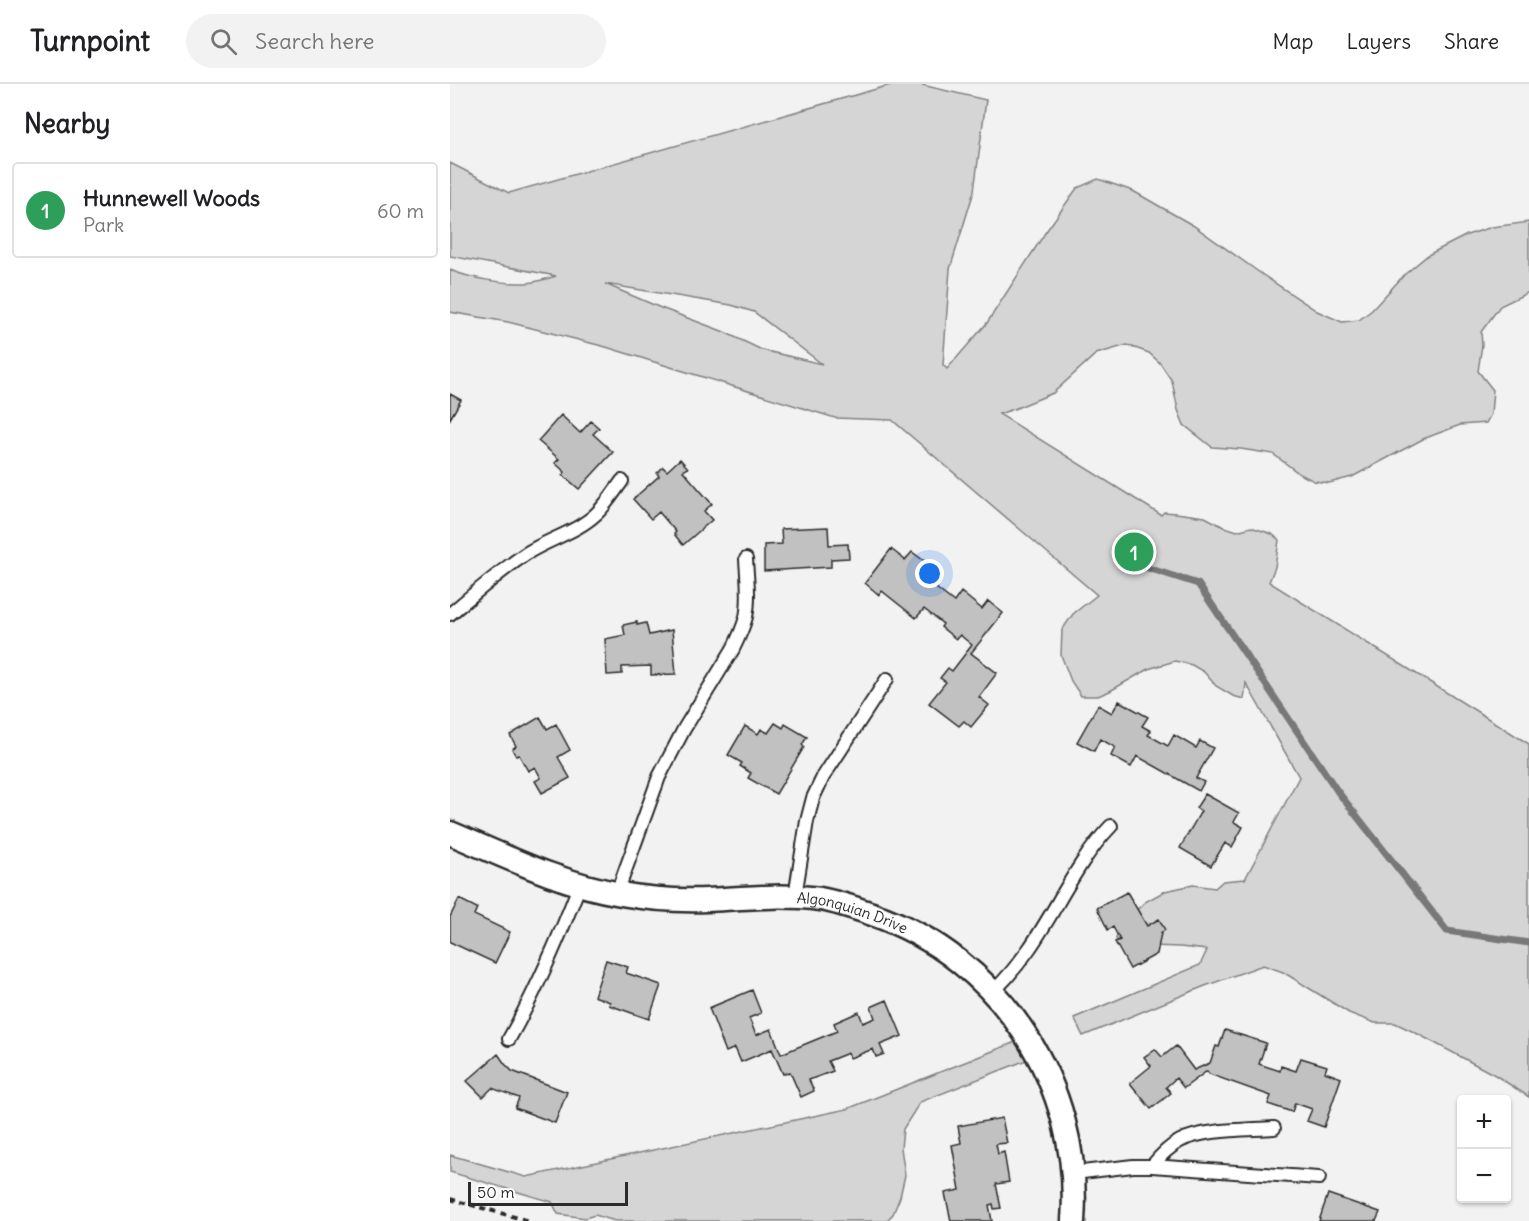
<!DOCTYPE html>
<meta charset="utf-8">
<style>
:root{--surface:#fff;--page:#f2f2f2;--text:#202124;--muted:#757577;--line:#e0e0e0;--accent:#ea580c}
body{margin:0;font-family:Delius,sans-serif;background:var(--page);color:var(--text)}
.controls{position:absolute;right:18px;bottom:18px;display:grid;overflow:hidden;border-radius:6px;box-shadow:0 2px 4px #0004}
.controls button{width:54px;height:54px;display:grid;place-items:center;padding:0;border:0;border-bottom:2px solid var(--line);background:var(--surface);color:var(--text);font:30px sans-serif}
.scale{position:absolute;left:18px;bottom:15px;width:160px;box-sizing:border-box;padding-left:6px;border:3px solid #2b2b2b;border-top:0;font-size:16px;line-height:21px;white-space:nowrap;color:#2b2b2b;-webkit-text-stroke:4px #fff;paint-order:stroke}
.you{position:absolute;left:480px;top:490px;width:21px;height:21px;margin:-15px;border:4px solid #fff;border-radius:50%;background:#1a73e8;box-shadow:0 0 0 9px #1a73e833}
.badge{display:grid;place-items:center;width:39px;height:39px;border-radius:50%;background:var(--accent);color:#fff;font-size:20px;font-weight:700}
.pin{position:absolute;translate:-50% -50%;border:3px solid #fff;box-shadow:0 2px 6px #0006}
.list{margin:0;padding:0;list-style:none}
h2{display:flex;justify-content:space-between;align-items:center;height:78px;margin:0;padding:0 24px;font-size:26px}
h2 small{font-size:20px;font-weight:400;color:var(--muted)}
.list li{display:grid;grid-template-columns:39px 1fr auto;gap:18px;align-items:center;box-sizing:border-box;height:96px;margin:0 12px 12px;padding:0 12px;border:2px solid var(--line);border-radius:6px}
.list b{display:block;font-size:22px;white-space:nowrap}
.list p{margin:0;font-size:20px;white-space:nowrap;color:var(--muted)}
.list em{font-size:20px;font-style:normal;color:var(--muted)}
.icon{flex:none;width:33px;height:33px;fill:none;stroke:currentColor;stroke-width:2;stroke-linecap:round;stroke-linejoin:round}
.map{position:relative;flex:none;width:1079px;height:1137px;overflow:hidden}
header{display:flex;align-items:center;gap:36px;box-sizing:border-box;height:84px;padding:0 30px;background:var(--surface);border-bottom:2px solid var(--line)}
header strong{font-size:28px}
nav{display:flex;gap:33px;margin-inline-start:auto;font-size:21px}
.search{width:420px;height:54px;background:var(--page);display:flex;align-items:center;gap:15px;box-sizing:border-box;padding:0 21px;border-radius:33px;color:var(--muted);font-size:22px}
main{display:flex}
aside{flex:1;background:var(--surface)}
.map>svg:first-child{display:block}
.green{fill:#d5d5d5;stroke:#808080;stroke-width:1.5;fill-rule:evenodd}
.lines{fill:none;stroke-linecap:round;stroke-linejoin:round}
.stream{stroke:#787878;stroke-width:7}
.building{fill:#c1c1c1;stroke:#2b2b2b;stroke-width:1.5}
.lane-casing{stroke:#2b2b2b;stroke-width:16}
.street-casing{stroke:#2b2b2b;stroke-width:27}
.path{stroke:#2b2b2b;stroke-width:4;stroke-dasharray:6 4.5;stroke-linecap:butt}
.lane{stroke:#fff;stroke-width:12}
.street{stroke:#fff;stroke-width:22}
.labels{text-anchor:middle;dominant-baseline:central;stroke-width:4.5;stroke-linejoin:round;paint-order:stroke}
.street-label{font-size:15px;fill:#2b2b2b;stroke:#fff}
</style>
<header>
<strong>Turnpoint</strong>
<div class="search"><svg class="icon" aria-label="search" viewBox="0 0 24 24"><circle cx="10" cy="10" r="6"/><path d="M15 15l6 6"/></svg>Search here</div>
<nav><a>Map</a><a>Layers</a><a>Share</a></nav>
</header>
<main>
<aside>
<h2>Nearby<small></small></h2>
<ul class="list">
<li><span class="badge" style="background:#2e9e5b">1</span><div><b>Hunnewell Woods</b><p>Park</p></div><em>60 m</em></li>
</ul>
</aside>
<div class="map">
<svg width="1079" height="1137" viewBox="0 0 1079 1137">
<rect width="100%" height="100%" fill="#f2f2f2"/>
<filter id="ink" filterUnits="userSpaceOnUse"><feTurbulence type="fractalNoise" baseFrequency=".0167" numOctaves="2"/><feDisplacementMap in="SourceGraphic" scale="12" xChannelSelector="R" yChannelSelector="G"/><feConvolveMatrix kernelMatrix="1 2 1 2 8 2 1 2 1" color-interpolation-filters="sRGB"/></filter>
<g filter="url(#ink)">
<path class="green" d="M 444,0 L 468,0 L 536,16 L 524,107 L 500,185 L 493,281 L 497,285 L 537,239 L 595,149 L 627,104 L 648,95 L 683,107 L 744,142 L 813,191 L 867,227 L 892,238 L 909,236 L 922,226 L 954,191 L 978,171 L 1017,151 L 1042,143 L 1079,138 L 1079,208 L 1050,222 L 1031,248 L 1032,261 L 1028,287 L 1043,306 L 1041,330 L 1036,339 L 1010,341 L 973,355 L 902,393 L 879,399 L 864,397 L 850,390 L 823,370 L 791,365 L 762,363 L 734,341 L 728,326 L 722,297 L 710,279 L 699,269 L 677,261 L 646,270 L 603,309 L 564,325 L 549,330 L 711,431 L 714,428 L 726,429 L 755,433 L 772,442 L 787,447 L 801,443 L 822,450 L 829,456 L 825,483 L 819,498 L 1079,660 L 1079,1013 L 1045,991 L 966,949 L 945,939 L 925,939 L 899,929 L 833,888 L 813,881 L 755,902 L 633,952 L 624,934 L 750,881 L 757,866 L 730,863 L 700,862 L 680,867 L 666,855 L 669,843 L 695,818 L 715,807 L 743,801 L 765,804 L 773,797 L 795,795 L 849,693 L 796,599 L 794,615 L 783,612 L 766,602 L 754,588 L 742,581 L 725,577 L 698,585 L 660,607 L 648,612 L 631,612 L 621,597 L 611,571 L 612,546 L 623,530 L 647,511 L 442,336 L 385,334 L 156,263 L 58,238 L 0,228 L 0,186 C 19,194 53,200 74,199 C 84,199 96,195 106,192 L 0,172 L 0,79 L 59,109 ZM 155,200 L 281,221 L 304,228 L 372,280 L 312,266 L 272,247 L 211,224 Z
M 568,957 L 579,975 L 470,1018 L 453,1045 L 451,1064 L 455,1091 L 450,1113 L 443,1130 L 436,1137 L 165,1137 L 145,1131 L 135,1134 L 108,1130 L 102,1118 L 0,1088 L 0,1071 L 76,1093 L 397,1025 Z"/>
<g class="lines">
<path class="stream" d="M 698,484 L 748,500 L 888,708 L 997,847 L 1079,859"/>
</g>
<path class="building" d="M 0,310 L 11,316 L 0,335 Z
M 111,331 L 130,349 L 141,337 L 149,344 L 143,350 L 163,368 L 129,405 L 113,391 L 115,388 L 105,379 L 109,375 L 88,357 Z
M 230,375 L 238,384 L 233,387 L 262,420 L 254,427 L 262,436 L 233,461 L 224,450 L 226,448 L 209,428 L 201,435 L 183,415 L 209,392 L 207,389 L 213,383 L 217,387 Z
M 378,443 L 379,461 L 398,460 L 399,474 L 381,475 L 381,483 L 314,487 L 314,461 L 332,460 L 331,445 Z
M 441,465 L 455,476 L 462,468 L 477,479 L 470,488 L 488,502 L 486,504 L 504,518 L 511,508 L 532,525 L 538,517 L 553,529 L 521,569 L 547,589 L 529,613 L 539,621 L 521,643 L 514,637 L 509,642 L 479,619 L 496,598 L 490,594 L 498,584 L 502,587 L 522,561 L 510,551 L 506,555 L 491,543 L 493,540 L 474,525 L 466,534 L 432,507 L 429,511 L 415,499 Z
M 187,538 L 187,541 L 196,539 L 199,551 L 222,546 L 226,590 L 201,591 L 201,582 L 172,583 L 172,590 L 157,591 L 155,555 L 175,551 L 173,541 Z
M 669,617 L 698,633 L 692,642 L 701,647 L 698,651 L 718,662 L 724,651 L 746,664 L 750,657 L 763,664 L 746,694 L 754,698 L 749,707 L 687,672 L 681,683 L 661,672 L 665,663 L 650,655 L 644,667 L 627,658 L 648,621 L 662,629 Z
M 90,633 L 97,645 L 106,640 L 120,666 L 108,673 L 120,694 L 92,709 L 85,697 L 91,694 L 85,683 L 78,687 L 69,671 L 66,672 L 62,665 L 66,662 L 60,651 Z
M 325,639 L 333,644 L 335,640 L 357,653 L 352,661 L 354,663 L 326,710 L 298,694 L 301,689 L 290,682 L 292,679 L 278,671 L 295,642 L 308,650 L 311,645 L 318,649 Z
M 755,710 L 789,729 L 784,738 L 793,743 L 782,763 L 775,759 L 761,782 L 730,764 L 751,727 L 746,724 Z
M 677,808 L 697,842 L 709,835 L 715,846 L 711,849 L 707,870 L 680,885 L 665,858 L 670,856 L 663,843 L 658,846 L 647,824 Z
M 9,815 L 27,824 L 24,831 L 60,848 L 45,879 L 0,858 L 0,833 Z
M 156,876 L 178,883 L 176,889 L 211,901 L 199,935 L 159,921 L 160,918 L 144,912 Z
M 302,906 L 311,929 L 299,934 L 306,951 L 321,945 L 331,970 L 387,947 L 384,939 L 409,928 L 413,939 L 425,934 L 421,923 L 437,916 L 452,952 L 430,961 L 434,970 L 426,973 L 423,965 L 400,974 L 398,969 L 378,977 L 383,987 L 359,996 L 364,1007 L 351,1013 L 340,988 L 333,990 L 322,965 L 291,978 L 285,964 L 276,968 L 259,924 Z
M 775,946 L 816,959 L 809,980 L 830,987 L 831,982 L 846,987 L 851,974 L 877,982 L 875,988 L 891,994 L 874,1043 L 857,1037 L 862,1025 L 845,1019 L 842,1028 L 818,1020 L 821,1012 L 759,990 L 757,987 L 734,1004 L 726,994 L 716,1003 L 721,1009 L 701,1025 L 680,999 L 701,982 L 694,973 L 705,965 L 712,973 L 726,962 L 744,986 L 760,979 L 766,962 L 769,963 Z
M 48,970 L 55,980 L 62,987 L 117,1008 L 105,1039 L 65,1024 L 69,1014 L 42,1004 L 33,1013 L 17,997 Z
M 552,1034 L 557,1059 L 546,1060 L 548,1070 L 554,1068 L 559,1098 L 546,1100 L 551,1124 L 544,1125 L 543,1120 L 539,1121 L 542,1137 L 501,1137 L 495,1109 L 510,1106 L 502,1061 L 511,1059 L 508,1042 Z
M 878,1110 L 930,1128 L 926,1137 L 869,1137 Z"/>
<g class="lines">
<g class="lane-casing">
<path id="lane" d="M 0,530 C 25,509 50,487 77,469 C 99,455 127,448 146,430 C 156,421 164,408 172,397
M 167,809 L 209,693 L 234,645 L 283,565 C 288,555 293,544 296,533 C 300,514 297,494 296,475
M 345,812 L 357,737 L 363,714 L 373,693 L 437,595
M 543,908 C 556,895 568,881 579,865 C 607,825 627,777 661,742
M 59,955 C 87,906 109,854 130,800
M 702,1082 C 710,1072 719,1063 730,1057 C 753,1045 797,1046 824,1044
M 624,1089 L 683,1082 L 702,1082 L 869,1094"/>
</g>
<g class="street-casing">
<g id="street">
<path id="s1" d="M 0,749 C 55,772 111,800 171,810 C 199,815 228,817 257,816 C 295,814 332,810 370,815 C 388,818 405,824 422,830 C 551,874 633,1002 623,1137"/>
</g>
</g>
<path class="path" d="M 0,1115 L 79,1137"/>
<use href="#lane" class="lane"/>
<use href="#street" class="street"/>
</g>
</g>
<g class="labels">
<g class="street-label">
<text stroke="none"><textPath href="#s1" startOffset="416">Algonquian Drive</textPath></text>
</g>
</g>
</svg>
<div class="controls">
<button>+</button>
<button>−</button>
</div>
<div class="scale">50 m</div>
<div class="you"></div>
<div class="pin badge" style="left:684px;top:468px;background:#2e9e5b">1</div>
</div>
</main>
